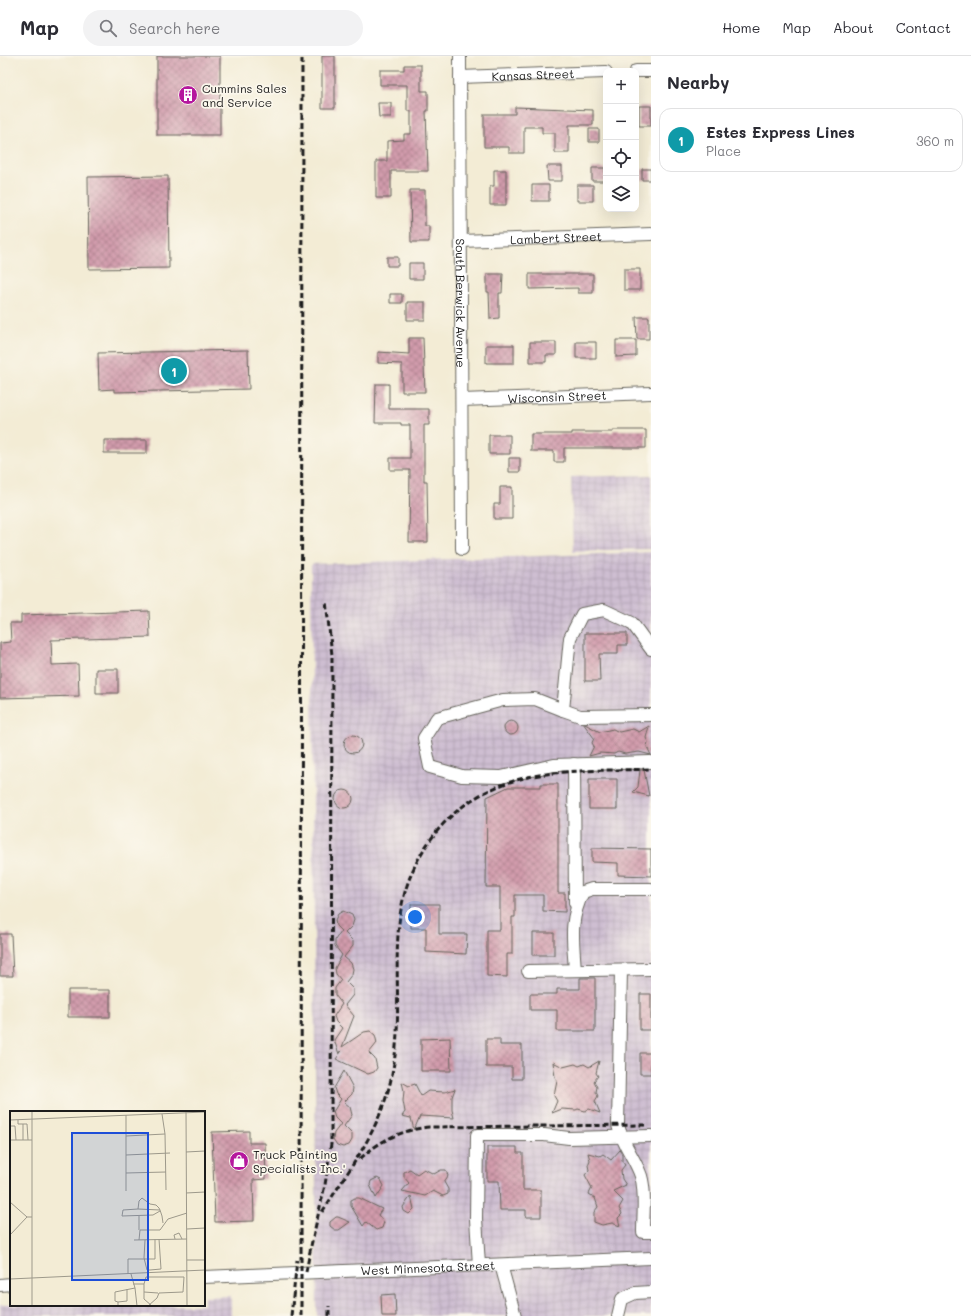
<!DOCTYPE html>
<meta charset="utf-8">
<style>
:root{--surface:#fff;--page:#f2f2f3;--text:#2b2b33;--muted:#7c7c81;--line:#e1e1e2;--accent:#b5179e}
body{margin:0;font-family:Mali,sans-serif;background:var(--page);color:var(--text)}
.controls{position:absolute;right:12px;top:12px;display:grid;overflow:hidden;border-radius:8px;box-shadow:0 4px 16px #0002}
.controls button{width:36px;height:36px;display:grid;place-items:center;padding:0;border:0;border-bottom:1px solid var(--line);background:var(--surface);color:var(--text);font:20px sans-serif}
.you{position:absolute;left:415px;top:861px;width:14px;height:14px;margin:-10px;border:3px solid #fff;border-radius:50%;background:#1a73e8;box-shadow:0 0 0 6px #1a73e833}
.badge{display:grid;place-items:center;width:26px;height:26px;border-radius:50%;background:var(--accent);color:#fff;font-size:13px;font-weight:700}
.pin{position:absolute;translate:-50% -50%;border:2px solid #fff;box-shadow:0 1px 4px #0006}
.list{margin:0;padding:0;list-style:none}
h2{display:flex;justify-content:space-between;align-items:center;height:52px;margin:0;padding:0 16px;font-size:17px}
h2 small{font-size:13px;font-weight:400;color:var(--muted)}
.list li{display:grid;grid-template-columns:26px 1fr auto;gap:12px;align-items:center;box-sizing:border-box;height:64px;margin:0 8px 8px;padding:0 8px;border:1px solid var(--line);border-radius:12px}
.list b{display:block;font-size:15px;white-space:nowrap}
.list p{margin:0;font-size:13px;white-space:nowrap;color:var(--muted)}
.list em{font-size:13px;font-style:normal;color:var(--muted)}
.icon{flex:none;width:22px;height:22px;fill:none;stroke:currentColor;stroke-width:2;stroke-linecap:round;stroke-linejoin:round}
.map{position:relative;flex:none;width:651px;height:1260px;overflow:hidden}
header{display:flex;align-items:center;gap:24px;box-sizing:border-box;height:56px;padding:0 20px;background:var(--surface);border-bottom:1px solid var(--line)}
header strong{font-size:19px}
nav{display:flex;gap:22px;margin-inline-start:auto;font-size:14px}
.search{width:280px;height:36px;background:var(--page);display:flex;align-items:center;gap:10px;box-sizing:border-box;padding:0 14px;border-radius:22px;color:var(--muted);font-size:15px}
main{display:flex}
aside{flex:1;background:var(--surface)}
.map>svg:first-child{display:block}
.industrial{fill:url(#industrial-grid)}
.building{fill:url(#building-cross-hatch)}
.lines{fill:none;stroke-linecap:round;stroke-linejoin:round}
.minor-casing{stroke:#67655d;stroke-width:14}
.minor{stroke:#fff;stroke-width:12}
.rail{stroke:#1c1c1c;stroke-width:3;stroke-dasharray:6 3;stroke-linecap:butt}
.labels{text-anchor:middle;dominant-baseline:central;stroke-width:3.5;stroke-linejoin:round;paint-order:stroke}
.street-label{font-size:12px;fill:#1c1c1c;stroke:#fbf7ec}
.poi-label{font-size:12px;fill:#1c1c1c;stroke:#fbf7ec;text-anchor:start}
.inset-road{fill:none;stroke:#9d998b;stroke-width:1}
.view{fill:#1d4ed8;fill-opacity:0.15;stroke:#1d4ed8;stroke-width:2}
.inset-edge{fill:none;stroke:#1c1c1c;stroke-width:2}
</style>
<header>
<strong>Map</strong>
<div class="search"><svg class="icon" aria-label="search" viewBox="0 0 24 24"><circle cx="10" cy="10" r="6"/><path d="M15 15l6 6"/></svg>Search here</div>
<nav><a>Home</a><a>Map</a><a>About</a><a>Contact</a></nav>
</header>
<main>
<div class="map">
<svg width="651" height="1260" viewBox="0 0 651 1260">
<defs>
<pattern id="industrial-grid" width="8" height="8" patternUnits="userSpaceOnUse"><rect width="8" height="8" fill="#cebed1"/><path d="M0 4h8M4 0v8" fill="none" stroke="#b0a3b3"/></pattern>
<pattern id="building-cross-hatch" width="8" height="8" patternUnits="userSpaceOnUse"><rect width="8" height="8" fill="#d19bac"/><path d="M0 0l8 8M0 8l8-8" fill="none" stroke="#a97e8b"/></pattern>
</defs>
<rect width="100%" height="100%" fill="#fbf7ec"/>
<filter id="ink" filterUnits="userSpaceOnUse"><feTurbulence type="fractalNoise" baseFrequency=".025" numOctaves="2"/><feDisplacementMap in="SourceGraphic" scale="8" xChannelSelector="R" yChannelSelector="G"/><feConvolveMatrix kernelMatrix="1 2 1 2 8 2 1 2 1" color-interpolation-filters="sRGB"/></filter>
<filter id="wash" filterUnits="userSpaceOnUse"><feTurbulence type="fractalNoise" baseFrequency=".012" numOctaves="4" result="noise"/><feDisplacementMap in="SourceGraphic" scale="16" xChannelSelector="R" yChannelSelector="G"/><feGaussianBlur stdDeviation="0.9" result="paint"/><feColorMatrix in="noise" values="0 0 0 0 0 0 0 0 0 0 0 0 0 0 0 0 0 1.4 0 .05"/><feComposite in="paint" operator="in"/></filter>
<g filter="url(#wash)">
<rect width="100%" height="100%" fill="#f3ecd5"/>
<path class="industrial" d="M 651,419 L 651,493 L 573,495 L 571,421 Z
M 651,496 L 651,1260 L 317,1260 L 311,508 Z
M 231,1240 L 231,1260 L 0,1260 L 0,1249 L 204,1249 L 204,1241 Z"/>
<g id="blocks">
<path class="building" d="M 157,0 L 220,0 L 220,79 L 157,79 Z
M 322,0 L 335,0 L 335,52 L 322,52 Z
M 404,9 L 421,9 L 421,35 L 428,35 L 428,55 L 426,55 L 428,115 L 391,115 L 391,142 L 376,142 L 376,105 L 387,105 L 387,85 L 404,84 L 404,78 L 411,78 L 411,55 L 407,55 L 407,29 L 380,29 L 380,14 L 404,14 Z
M 378,47 L 391,47 L 391,61 L 379,61 Z
M 639,50 L 651,50 L 651,70 L 639,70 Z
M 515,51 L 593,54 L 593,69 L 569,69 L 569,97 L 555,97 L 555,77 L 542,77 L 542,71 L 524,71 L 524,97 L 509,97 L 509,91 L 484,91 L 484,58 L 515,58 Z
M 589,73 L 599,73 L 599,86 L 589,86 Z
M 547,110 L 562,110 L 562,125 L 548,125 Z
M 592,112 L 605,112 L 605,125 L 592,125 Z
M 642,113 L 651,113 L 651,124 L 642,124 Z
M 494,114 L 506,114 L 506,149 L 490,149 L 490,130 L 494,130 Z
M 168,120 L 169,212 L 89,213 L 88,121 Z
M 532,129 L 549,129 L 549,145 L 532,145 Z
M 577,129 L 593,129 L 593,145 L 577,145 Z
M 410,134 L 425,134 L 425,170 L 429,170 L 429,186 L 411,186 Z
M 387,201 L 398,201 L 398,210 L 387,210 Z
M 409,207 L 423,207 L 423,223 L 409,223 Z
M 624,213 L 640,213 L 640,234 L 624,234 Z
M 487,218 L 503,218 L 502,237 L 499,237 L 499,262 L 490,263 L 489,236 L 487,236 Z
M 529,218 L 593,218 L 593,237 L 578,237 L 578,232 L 529,233 Z
M 390,238 L 402,238 L 402,247 L 390,247 Z
M 407,246 L 425,246 L 425,264 L 407,264 Z
M 636,261 L 649,261 L 649,283 L 637,283 Z
M 409,282 L 423,282 L 425,336 L 402,336 L 402,308 L 378,307 L 378,296 L 409,298 Z
M 616,284 L 636,284 L 636,300 L 616,301 Z
M 530,286 L 556,286 L 556,299 L 546,299 L 546,306 L 530,306 Z
M 576,286 L 596,286 L 596,302 L 576,302 Z
M 486,289 L 514,289 L 514,307 L 486,307 Z
M 248,294 L 249,333 L 114,336 L 114,333 L 99,334 L 98,297 Z
M 376,328 L 389,328 L 389,353 L 429,353 L 429,369 L 424,369 L 424,425 L 427,425 L 428,486 L 409,486 L 410,414 L 390,414 L 390,402 L 410,402 L 410,369 L 401,369 L 401,367 L 375,367 Z
M 613,374 L 646,374 L 646,392 L 564,392 L 564,406 L 554,406 L 554,395 L 531,395 L 531,378 L 572,378 L 572,376 L 613,376 Z
M 489,379 L 510,379 L 510,398 L 489,398 Z
M 104,384 L 147,384 L 147,397 L 104,397 Z
M 509,402 L 520,402 L 520,416 L 509,416 Z
M 500,431 L 512,431 L 512,463 L 494,463 L 494,448 L 500,448 Z
M 149,555 L 150,581 L 51,584 L 52,609 L 78,608 L 79,640 L 0,642 L 0,587 L 11,586 L 10,567 L 21,567 L 21,559 Z
M 585,577 L 627,577 L 627,589 L 618,589 L 618,598 L 599,598 L 600,625 L 585,625 Z
M 96,613 L 118,613 L 118,637 L 96,637 Z
M504 672a7 7 0 1 1 14 0a7 7 0 1 1-14 0Z
M 583,667 L 600,676 L 613,673 L 619,676 L 633,673 L 639,676 L 649,670 L 646,682 L 648,686 L 647,691 L 651,699 L 639,696 L 625,698 L 618,696 L 614,698 L 600,697 L 589,700 L 594,690 L 592,687 L 594,682 Z
M344 688a9 9 0 1 1 18 0a9 9 0 1 1-18 0Z
M 640,714 L 644,714 L 649,740 L 633,736 L 638,731 Z
M 589,723 L 617,723 L 617,753 L 589,753 Z
M 541,728 L 558,728 L 558,837 L 565,837 L 565,856 L 543,855 L 543,839 L 515,839 L 515,861 L 512,861 L 512,898 L 507,898 L 507,921 L 487,920 L 487,874 L 500,874 L 500,831 L 486,831 L 487,741 L 508,731 L 541,731 Z
M335 743a9 9 0 1 1 18 0a9 9 0 1 1-18 0Z
M 592,792 L 651,793 L 651,820 L 618,819 L 618,807 L 592,806 Z
M 411,848 L 439,848 L 439,878 L 467,878 L 466,898 L 426,896 L 426,872 L 411,872 Z
M 343,855 L 352,859 L 354,864 L 352,870 L 345,877 L 353,885 L 353,890 L 344,901 L 351,907 L 353,913 L 352,918 L 346,926 L 353,933 L 353,939 L 345,949 L 354,960 L 342,991 L 364,976 L 370,975 L 375,979 L 377,987 L 369,997 L 375,1003 L 377,1012 L 374,1016 L 368,1018 L 336,1003 L 341,996 L 340,995 L 339,998 L 334,984 L 342,972 L 336,966 L 334,960 L 342,948 L 335,939 L 335,932 L 341,924 L 336,918 L 335,912 L 342,899 L 335,890 L 335,884 L 341,875 L 336,870 L 335,864 L 338,858 Z
M 533,877 L 554,877 L 554,899 L 533,899 Z
M 0,878 L 11,878 L 13,920 L 0,920 Z
M 580,922 L 595,922 L 595,975 L 557,975 L 557,954 L 530,954 L 530,938 L 557,938 L 557,933 L 580,933 Z
M 68,934 L 110,934 L 110,961 L 68,961 Z
M 640,938 L 651,938 L 651,974 L 640,974 Z
M 450,982 L 451,1015 L 421,1015 L 421,983 Z
M 486,983 L 500,983 L 500,989 L 522,989 L 522,1023 L 512,1023 L 512,1011 L 486,1011 Z
M 640,997 L 651,997 L 651,1018 L 640,1018 Z
M 599,1005 L 596,1017 L 598,1020 L 594,1025 L 597,1031 L 596,1036 L 598,1040 L 595,1045 L 600,1057 L 589,1053 L 585,1055 L 578,1053 L 576,1054 L 562,1053 L 552,1057 L 557,1045 L 554,1040 L 557,1025 L 555,1021 L 553,1006 L 563,1011 L 575,1008 L 579,1010 L 584,1008 L 589,1011 Z
M 344,1015 L 353,1032 L 352,1038 L 344,1046 L 350,1051 L 352,1059 L 344,1070 L 352,1078 L 352,1084 L 349,1089 L 343,1091 L 337,1089 L 333,1083 L 334,1077 L 341,1068 L 335,1062 L 333,1056 L 341,1043 L 336,1038 L 334,1032 Z
M 402,1026 L 409,1030 L 415,1028 L 421,1040 L 428,1035 L 445,1036 L 455,1033 L 452,1041 L 452,1054 L 454,1062 L 420,1060 L 414,1074 L 411,1062 L 402,1060 L 405,1056 L 403,1045 L 404,1035 Z
M 249,1075 L 249,1087 L 265,1087 L 266,1123 L 253,1124 L 254,1165 L 215,1166 L 212,1076 Z
M 487,1091 L 517,1091 L 517,1097 L 523,1097 L 523,1134 L 541,1134 L 541,1161 L 526,1161 L 526,1154 L 500,1154 L 499,1125 L 487,1125 Z
M 620,1094 L 622,1099 L 622,1105 L 625,1109 L 621,1114 L 622,1123 L 626,1129 L 613,1135 L 623,1145 L 619,1152 L 622,1158 L 618,1162 L 620,1170 L 612,1167 L 602,1169 L 594,1166 L 594,1156 L 598,1151 L 595,1142 L 589,1138 L 592,1132 L 585,1119 L 589,1114 L 588,1109 L 590,1104 L 588,1097 L 600,1100 L 603,1098 L 611,1104 Z
M 410,1113 L 417,1118 L 424,1113 L 434,1118 L 441,1114 L 446,1114 L 448,1120 L 444,1126 L 448,1133 L 448,1138 L 443,1140 L 433,1135 L 425,1140 L 402,1135 L 409,1127 L 404,1121 L 404,1116 Z
M 377,1122 L 381,1124 L 384,1130 L 376,1142 L 370,1129 L 371,1125 Z
M 411,1140 L 414,1153 L 409,1158 L 404,1155 L 403,1151 Z
M 355,1142 L 359,1142 L 382,1153 L 378,1159 L 384,1166 L 382,1172 L 376,1174 L 366,1166 L 363,1170 L 351,1150 L 351,1144 Z
M 336,1161 L 338,1161 L 350,1166 L 339,1174 L 335,1174 L 330,1170 L 330,1166 Z
M 395,1238 L 396,1260 L 382,1260 L 381,1239 Z"/>
</g>
</g>
<g filter="url(#ink)">
<use href="#blocks" fill-opacity="0" stroke="#67655d" stroke-width="1"/>
<g class="lines">
<g class="minor-casing">
<g id="minor">
<path id="s1" d="M 460,0 L 462,493"/>
<path d="M 636,15 L 651,15"/>
<path id="s2" d="M 460,21 L 606,16"/>
<path id="s3" d="M 461,185 L 651,178"/>
<path id="s4" d="M 462,344 L 651,337"/>
<path d="M 651,593 L 632,567 L 604,554 L 582,558 L 570,582 L 563,654 L 580,660 L 651,659"/>
<path d="M 563,654 L 535,643 L 503,644 L 437,662 L 424,682 L 430,711 L 462,720 L 501,721 L 554,709 L 651,706"/>
<path d="M 574,708 L 575,847"/>
<path d="M 575,914 C 573,883 569,865 583,836 L 592,833 L 651,833"/>
<path d="M 621,914 L 618,1069 C 622,1088 635,1102 641,1120 C 646,1137 643,1159 643,1176 L 651,1176"/>
<path d="M 528,915 L 651,913"/>
<path d="M 479,1209 L 476,1163 L 477,1079 L 544,1079 L 569,1082 L 651,1080"/>
<path d="M 501,1209 L 515,1260"/>
<path id="s5" d="M 204,1221 L 651,1202"/>
<path d="M 0,1229 L 11,1228"/>
<path d="M 618,1260 L 622,1243 L 635,1237 L 651,1236"/>
</g>
</g>
<use href="#minor" class="minor"/>
<path class="rail" d="M 360,1103 C 380,1084 402,1074 429,1071 L 645,1069
M 342,1125 C 366,1090 386,1055 393,1013 C 408,928 376,854 434,779 C 452,755 478,737 507,727 C 549,712 606,715 651,713
M 322,1156 L 345,1121
M 311,1190 L 325,1129 L 331,1088 L 332,599 L 326,545
M 306,1216 L 312,1185
M 291,1260 L 297,1204
M 301,1260 L 302,0
M 329,1260 L 329,1250"/>
</g>
</g>
<defs>
<g id="building-disc" transform="scale(1)"><circle r="9.5" fill="#b5179e" stroke="#fbf7ec"/><path d="M-4-6H4V6H1V3H-1V6H-4ZM-2.5-4.3h1.7v1.8h-1.7ZM.8-4.3h1.7v1.8H.8ZM-2.5-1h1.7V.8h-1.7ZM.8-1h1.7V.8H.8Z" fill="#fff"/></g>
<g id="shop-disc" transform="scale(1)"><circle r="9.5" fill="#b5179e" stroke="#fbf7ec"/><path d="M-5-2.5h2.3a2.7 3.5 0 0 1 5.4 0H5L5.5 6h-11ZM-1.5-2.5h3a1.5 2.3 0 0 0-3 0Z" fill="#fff"/></g>
</defs>
<g fill-rule="evenodd">
<use href="#building-disc" x="188" y="39"/>
<use href="#shop-disc" x="239" y="1105"/>
</g>
<g class="labels">
<g class="street-label">
<text stroke="none"><textPath href="#s2" startOffset="73">Kansas Street</textPath></text>
<text stroke="none"><textPath href="#s3" startOffset="95">Lambert Street</textPath></text>
<text stroke="none"><textPath href="#s1" startOffset="247">South Berwick Avenue</textPath></text>
<text stroke="none"><textPath href="#s4" startOffset="95">Wisconsin Street</textPath></text>
<text stroke="none"><textPath href="#s5" startOffset="224">West Minnesota Street</textPath></text>
</g>
<g class="poi-label">
<text x="202" y="32">Cummins Sales<tspan x="202" dy="14">and Service</tspan></text>
<text x="253" y="1098">Truck Painting<tspan x="253" dy="14">Specialists Inc.'</tspan></text>
</g>
</g>
<g transform="translate(10 1055)">
<rect width="195" height="195" fill="#f3ecd5"/>
<path class="inset-road" d="M 22,0 L 22,195M 176,0 L 177,195M 152,3 L 155,23 L 156,79M 116,4 L 116,80M 0,9 L 195,1M 8,9 L 8,13 L 17,13 L 18,29M 13,13 L 13,29M 0,15 L 5,15 L 6,29M 116,25 L 155,23M 0,29 L 22,29M 176,41 L 195,40M 116,44 L 160,42M 116,62 L 156,61M 176,82 L 195,81M 0,91 L 17,106M 128,98 L 113,99 L 112,105 L 143,104 L 150,100M 150,99 L 128,98 L 129,90 L 132,87 L 140,93 L 146,94 L 149,97 L 150,99 L 152,105 L 153,112M 129,105 L 129,119M 177,118 L 195,117M 0,124 L 17,106 L 22,106M 165,128 L 164,124 L 169,122 L 172,128M 124,129 L 177,128M 129,129 L 130,119 L 150,119 L 158,108 L 177,102M 135,129 L 134,147 L 137,159 L 140,159 L 151,158 L 149,128M 177,149 L 195,149M 118,163 L 118,148 L 145,148 L 145,128M 0,168 L 195,159M 123,173 L 134,173 L 136,166 L 174,166 L 173,181 L 149,182 L 147,187 L 138,195M 134,173 L 134,181 L 148,182M 125,177 L 127,195M 134,181 L 134,188 L 142,195M 108,191 L 117,190 L 117,178M 108,195 L 108,191 L 105,190 L 105,181 L 125,177 L 121,163"/>
<path class="view" d="M 62,22 L 138,22 L 138,169 L 62,169 Z"/>
<rect width="195" height="195" class="inset-edge"/>
</g>
</svg>
<div class="controls">
<button>+</button>
<button>−</button>
<button><svg class="icon" aria-label="locate" viewBox="0 0 24 24"><circle cx="12" cy="12" r="6"/><path d="M12 2v4M12 18v4M2 12h4M18 12h4"/></svg></button>
<button><svg class="icon" aria-label="layers" viewBox="0 0 24 24"><path d="M12 4l9 5-9 5-9-5zM3 14l9 5 9-5"/></svg></button>
</div>
<div class="you"></div>
<div class="pin badge" style="left:174px;top:315px;background:#0f9aa8">1</div>
</div>
<aside>
<h2>Nearby<small></small></h2>
<ul class="list">
<li><span class="badge" style="background:#0f9aa8">1</span><div><b>Estes Express Lines</b><p>Place</p></div><em>360 m</em></li>
</ul>
</aside>
</main>
